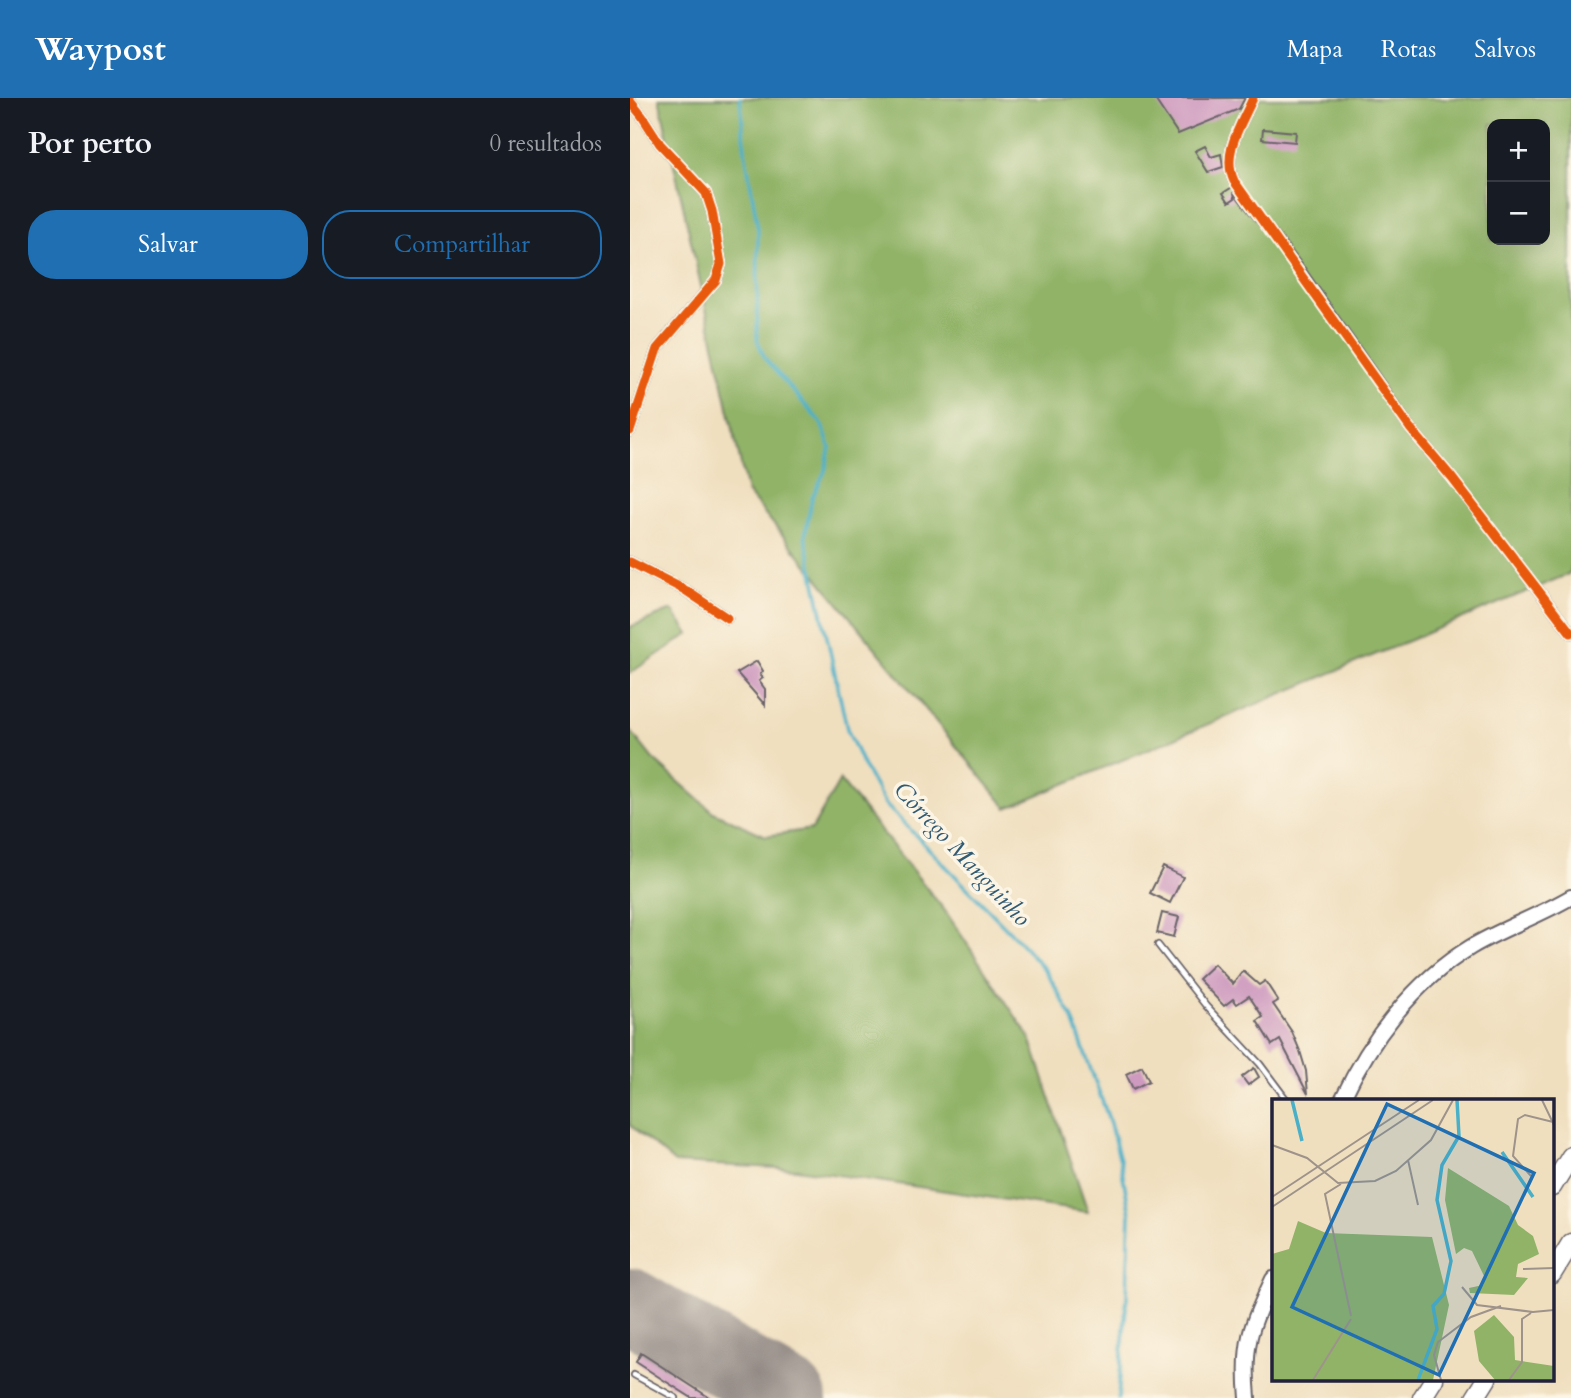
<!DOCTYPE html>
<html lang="pt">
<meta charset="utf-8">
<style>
:root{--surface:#171b24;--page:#20242c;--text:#f1f3f6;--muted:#9ea1a6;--line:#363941;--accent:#1f6fb2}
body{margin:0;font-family:Cardo,serif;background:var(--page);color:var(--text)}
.controls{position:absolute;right:21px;top:21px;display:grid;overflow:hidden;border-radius:14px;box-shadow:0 7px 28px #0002}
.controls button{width:63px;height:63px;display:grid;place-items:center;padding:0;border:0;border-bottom:2px solid var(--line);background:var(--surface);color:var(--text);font:35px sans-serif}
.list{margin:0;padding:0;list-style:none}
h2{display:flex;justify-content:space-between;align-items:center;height:91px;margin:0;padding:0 28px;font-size:30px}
h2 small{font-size:23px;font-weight:400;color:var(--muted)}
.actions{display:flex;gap:14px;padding:21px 28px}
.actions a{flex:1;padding:16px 0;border:2px solid var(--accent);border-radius:28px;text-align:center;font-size:24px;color:var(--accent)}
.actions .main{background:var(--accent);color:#fff}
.map{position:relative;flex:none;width:941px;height:1300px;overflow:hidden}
header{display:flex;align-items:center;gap:42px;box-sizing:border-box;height:98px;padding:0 35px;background:var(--accent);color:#fff}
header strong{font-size:33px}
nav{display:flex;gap:38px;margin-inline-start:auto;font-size:24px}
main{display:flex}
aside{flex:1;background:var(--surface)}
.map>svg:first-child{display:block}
.forest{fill:#91b368;stroke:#5a6a52;stroke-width:2;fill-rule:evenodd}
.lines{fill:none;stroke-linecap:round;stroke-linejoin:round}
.stream{stroke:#49b0c8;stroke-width:3.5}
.runway{stroke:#89807d;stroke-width:74}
.building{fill:#ce9abf}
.lane-casing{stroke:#6a6469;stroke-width:8}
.street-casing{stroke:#6a6469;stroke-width:13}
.secondary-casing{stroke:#6a6469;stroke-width:18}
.highway-casing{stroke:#6a6469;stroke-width:21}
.lane{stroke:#fff;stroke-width:4.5}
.street{stroke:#fff;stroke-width:10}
.secondary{stroke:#fff;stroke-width:14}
.highway{stroke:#fff;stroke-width:18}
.cycleway-casing{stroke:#fcf5e5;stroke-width:13}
.cycleway{stroke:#e8590c;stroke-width:9}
.labels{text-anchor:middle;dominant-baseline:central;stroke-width:7;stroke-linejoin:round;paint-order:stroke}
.water-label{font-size:24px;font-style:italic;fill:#325b73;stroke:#fcf5e5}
.inset-river{fill:none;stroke:#49b0c8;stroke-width:3.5}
.inset-road{fill:none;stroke:#9e938a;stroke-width:2}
.view{fill:#1f6fb2;fill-opacity:0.15;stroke:#1f6fb2;stroke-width:3.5}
.inset-edge{fill:none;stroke:#22223b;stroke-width:3.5}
</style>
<header>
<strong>Waypost</strong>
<nav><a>Mapa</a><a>Rotas</a><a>Salvos</a></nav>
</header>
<main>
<aside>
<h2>Por perto<small>0 resultados</small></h2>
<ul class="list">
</ul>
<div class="actions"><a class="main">Salvar</a><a>Compartilhar</a></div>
</aside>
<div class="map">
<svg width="941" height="1300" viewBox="0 0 941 1300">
<rect width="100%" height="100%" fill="#fcf5e5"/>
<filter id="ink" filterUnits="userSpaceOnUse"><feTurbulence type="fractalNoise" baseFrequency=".0143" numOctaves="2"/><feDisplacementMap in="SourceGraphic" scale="14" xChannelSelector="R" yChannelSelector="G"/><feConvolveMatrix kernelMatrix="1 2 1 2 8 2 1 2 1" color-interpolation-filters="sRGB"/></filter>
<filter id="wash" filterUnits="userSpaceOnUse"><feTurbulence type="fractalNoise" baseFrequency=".00686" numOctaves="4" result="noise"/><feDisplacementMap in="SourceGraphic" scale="28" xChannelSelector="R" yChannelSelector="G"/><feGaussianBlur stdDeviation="1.57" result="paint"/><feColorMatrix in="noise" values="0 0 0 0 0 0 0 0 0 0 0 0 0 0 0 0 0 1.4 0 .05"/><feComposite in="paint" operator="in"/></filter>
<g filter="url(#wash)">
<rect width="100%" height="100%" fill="#f0dfbf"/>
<path class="forest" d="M 29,0 L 941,0 L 941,475 L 377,710 L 117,394 ZM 862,26 L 915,26 L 915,142 L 862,142 Z
M 42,512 L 59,536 L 0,575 L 0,529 Z
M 0,632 L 23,661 L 83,714 L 136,738 L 182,731 L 210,682 L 316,814 L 400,940 L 458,1114 L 167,1071 L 45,1065 L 0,1027 Z"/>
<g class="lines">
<path class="stream" d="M 110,0 L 115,53 L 128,131 L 127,241 L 135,261 L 191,325 L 200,349 L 195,373 L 182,400 L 175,438 L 217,631 L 233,667 L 255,706 L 392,846 L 416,873 L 442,919 L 478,1019 L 490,1062 L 500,1116 L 497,1198 L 488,1300"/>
<path class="runway" d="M 0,1207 L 160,1300"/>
</g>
<g id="blocks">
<path class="building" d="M 524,0 L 615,0 L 609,11 L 548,36 Z
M 633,31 L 666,34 L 665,44 L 632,41 Z
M 575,48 L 581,59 L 591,56 L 593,69 L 578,74 L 565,53 Z
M 601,90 L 606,90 L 604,95 L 605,100 L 599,104 L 593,95 Z
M 127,563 L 133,573 L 130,577 L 133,580 L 129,583 L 135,591 L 135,607 L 107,575 Z
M 533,769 L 553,779 L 540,805 L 520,795 Z
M 532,815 L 549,819 L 544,839 L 527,835 Z
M 584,866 L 603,886 L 613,873 L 629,887 L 635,883 L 648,903 L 643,906 L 662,934 L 670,953 L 676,973 L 678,996 L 650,942 L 642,947 L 627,923 L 633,919 L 619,898 L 607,906 L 603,901 L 594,908 L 568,881 Z
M 512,968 L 519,983 L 503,991 L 496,976 Z
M 624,970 L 629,979 L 618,987 L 612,979 Z
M 11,1255 L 80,1300 L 62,1300 L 32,1281 L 6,1264 Z"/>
</g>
</g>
<g filter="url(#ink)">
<use href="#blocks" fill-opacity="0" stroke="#6a6469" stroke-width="2"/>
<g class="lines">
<g class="lane-casing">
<path id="lane" d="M 528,847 L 576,908 L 630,966 L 657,1002
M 4,1277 L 46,1300"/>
</g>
<g class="street-casing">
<path id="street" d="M 0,3 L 12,18 L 30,46 L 76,95 L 82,113 L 91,166 L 86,182 L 27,251 L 0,333
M 604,83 C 591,55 612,25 623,0
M 611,95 L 671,174 L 780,330 L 822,380 L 941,535
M 0,464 L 55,492 L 97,520"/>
</g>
<g class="secondary-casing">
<path id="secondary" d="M 712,1002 C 740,942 783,884 841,849 C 873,830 909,818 941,799
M 618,1300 C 613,1245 620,1230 643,1181"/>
</g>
<g class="highway-casing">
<path id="highway" d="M 922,1089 L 941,1058
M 922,1176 L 941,1145
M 792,1300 L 804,1281
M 845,1300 L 857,1281"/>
</g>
<use href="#lane" class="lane"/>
<use href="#street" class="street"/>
<use href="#secondary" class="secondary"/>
<use href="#highway" class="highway"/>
<g class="cycleway-casing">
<path id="cycleway" d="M 623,0 C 612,25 591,55 604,83 L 780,330 L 822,380 L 941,535
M 0,3 L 12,18 L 30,46 L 76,95 L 82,113 L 91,166 L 86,182 L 27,251 L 0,333
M 0,464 L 55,492 L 97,520"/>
</g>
<use href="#cycleway" class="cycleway"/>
</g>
</g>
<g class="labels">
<g class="water-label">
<text transform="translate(332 756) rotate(47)">Córrego Manguinho</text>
</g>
</g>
<g transform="translate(642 1001)">
<rect width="282" height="282" fill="#f0dfbf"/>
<path d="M 176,69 L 237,107 L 246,126 L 261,137 L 267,155 L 246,165 L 244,178 L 256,179 L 242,196 L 198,194 L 197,189 L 211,186 L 213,179 L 200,152 L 192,149 L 184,155 L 173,101 ZM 26,122 L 54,134 L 160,138 L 177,206 L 161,281 L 0,281 L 0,155 L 17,150 ZM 222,216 L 242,238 L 243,261 L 282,267 L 282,281 L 223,281 L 207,262 L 202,232 Z" fill="#91b368"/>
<path class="inset-river" d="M 20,1 L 30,42M 230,53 L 261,98M 146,281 L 165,230 L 161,207 L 172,195 L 179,162 L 165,101 L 170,66 L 187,37 L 185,1"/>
<path class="inset-road" d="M 270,1 L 282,26M 0,46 L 35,59 L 66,84 L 103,82 L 124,72 L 159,41 L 181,1M 136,61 L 146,106M 259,77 L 241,57 L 246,20 L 253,16 L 281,23M 69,85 L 53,95 L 79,217M 0,98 L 147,1M 0,108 L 161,1M 251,170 L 282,169M 190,188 L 205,206 L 261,213 L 282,211M 41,281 L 79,220M 169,281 L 162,256 L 166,243 L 199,218 L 229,207M 237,281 L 250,263 L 250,220 L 259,214"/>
<path class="view" d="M 115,5 L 262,74 L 167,276 L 20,208 Z"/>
<rect width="282" height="282" class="inset-edge"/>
</g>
</svg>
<div class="controls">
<button>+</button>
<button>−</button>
</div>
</div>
</main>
